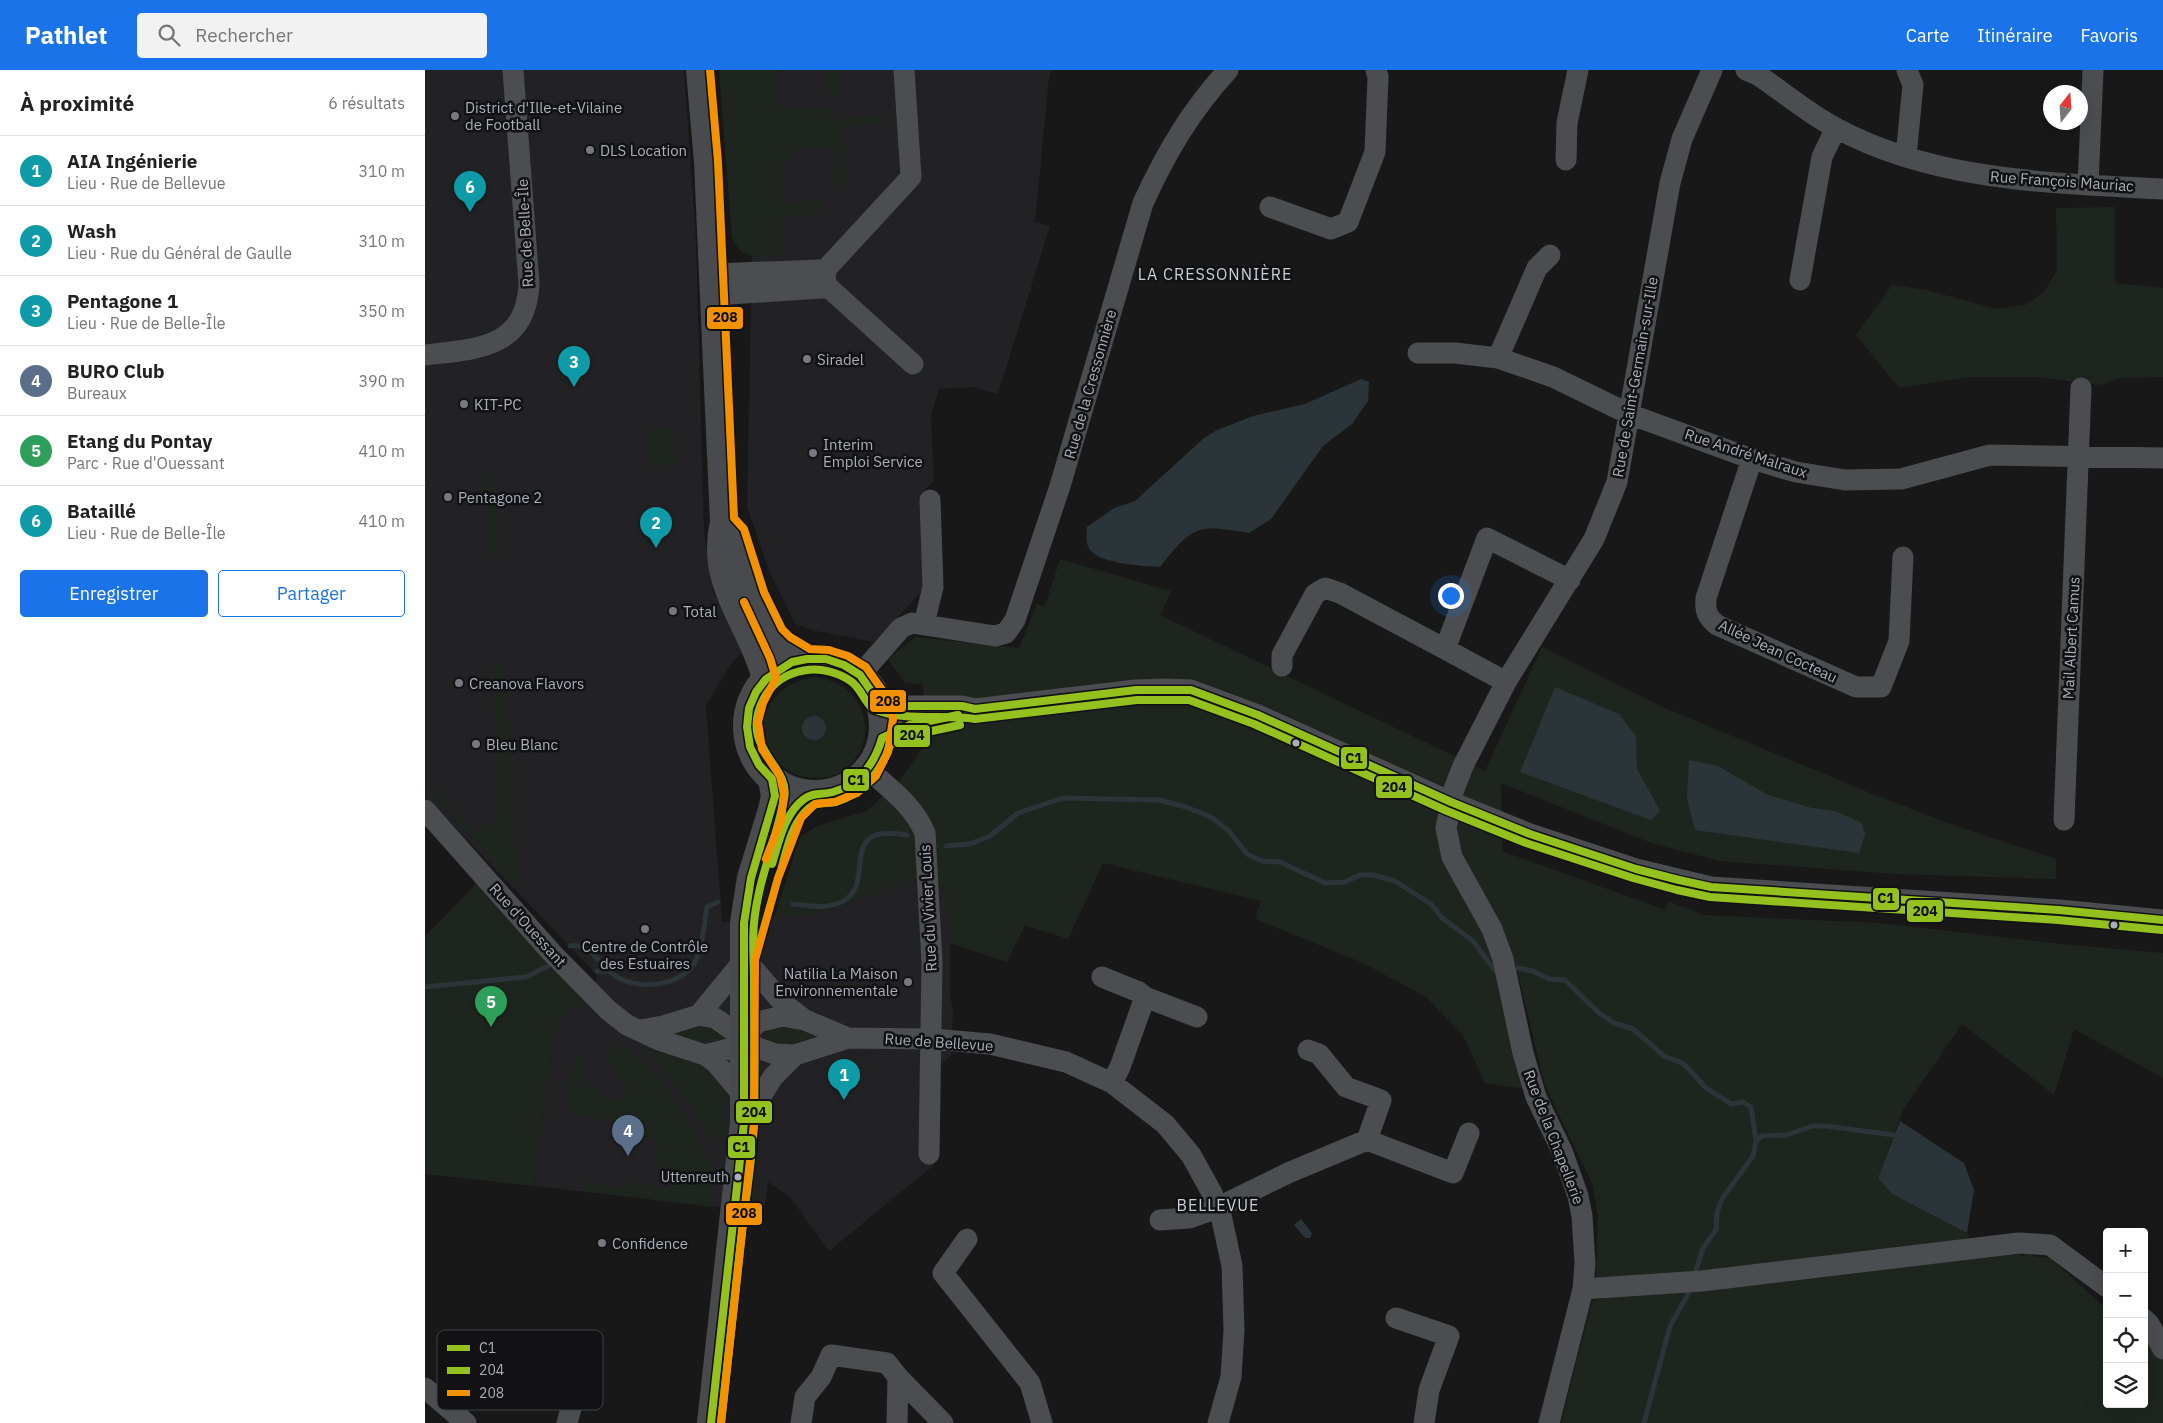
<!DOCTYPE html>
<html lang="fr">
<meta charset="utf-8">
<style>
:root{--surface:#fff;--page:#f2f2f2;--text:#222;--muted:#767676;--line:#e0e0e0;--accent:#1a73e8}
body{margin:0;font-family:"IBM Plex Sans",sans-serif;background:var(--page);color:var(--text)}
.controls{position:absolute;right:15px;bottom:15px;display:grid;overflow:hidden;border-radius:5px;box-shadow:0 5px 20px #0002}
.controls button{width:45px;height:45px;display:grid;place-items:center;padding:0;border:0;border-bottom:1px solid var(--line);background:var(--surface);color:var(--text);font:25px sans-serif}
.compass{position:absolute;left:1618px;top:15px;width:45px;height:45px;border-radius:50%;background:var(--surface);box-shadow:0 5px 20px #0002;rotate:17deg}
.you{position:absolute;left:1025px;top:525px;width:18px;height:18px;margin:-12px;border:4px solid #fff;border-radius:50%;background:#1a73e8;box-shadow:0 0 0 8px #1a73e833}
.badge{display:grid;place-items:center;width:32px;height:32px;border-radius:50%;background:var(--accent);color:#fff;font-size:16px;font-weight:700}
.pin{position:absolute;translate:-50% -41px;filter:drop-shadow(0 1px 2px #0008)}
.pin::after{content:'';position:absolute;top:26px;width:18px;height:15px;background:inherit;clip-path:polygon(0 0,100% 0,50% 100%)}
.list{margin:0;padding:0;list-style:none}
h2{display:flex;justify-content:space-between;align-items:center;height:65px;margin:0;padding:0 20px;font-size:21px}
h2 small{font-size:16px;font-weight:400;color:var(--muted)}
.list li{display:grid;grid-template-columns:32px 1fr auto;gap:15px;align-items:center;box-sizing:border-box;height:70px;padding:0 20px;border-top:1px solid var(--line)}
.list b{display:block;font-size:19px;white-space:nowrap}
.list p{margin:0;font-size:16px;white-space:nowrap;color:var(--muted)}
.list em{font-size:16px;font-style:normal;color:var(--muted)}
.actions{display:flex;gap:10px;padding:15px 20px}
.actions a{flex:1;padding:11px 0;border:1px solid var(--accent);border-radius:5px;text-align:center;font-size:18px;color:var(--accent)}
.actions .main{background:var(--accent);color:#fff}
.icon{flex:none;width:28px;height:28px;fill:none;stroke:currentColor;stroke-width:2;stroke-linecap:round;stroke-linejoin:round}
.map{position:relative;flex:none;width:1738px;height:1353px;overflow:hidden}
header{display:flex;align-items:center;gap:30px;box-sizing:border-box;height:70px;padding:0 25px;background:var(--accent);color:#fff}
header strong{font-size:24px}
nav{display:flex;gap:28px;margin-inline-start:auto;font-size:18px}
.search{width:350px;height:45px;background:var(--page);display:flex;align-items:center;gap:12px;box-sizing:border-box;padding:0 18px;border-radius:5px;color:var(--muted);font-size:19px}
main{display:flex}
aside{flex:1;background:var(--surface)}
.map>svg:first-child{display:block}
.built{fill:#222224}
.green{fill:#1e251e;fill-rule:evenodd}
.water{fill:#2b3439}
.lines{fill:none;stroke-linecap:round;stroke-linejoin:round}
.stream{stroke:#2b3439;stroke-width:5}
.minor{stroke:#4c4d51;stroke-width:21}
.major{stroke:#494a4d;stroke-width:28}
.bus-1-casing{stroke:#121214;stroke-width:11}
.bus-2-casing{stroke:#121214;stroke-width:11}
.bus-3-casing{stroke:#121214;stroke-width:11}
.bus-1{stroke:#95c11e;stroke-width:8}
.bus-2{stroke:#94c11f;stroke-width:8}
.bus-3{stroke:#f39200;stroke-width:8}
.poi-dot{fill:#767a80;stroke:#121214;stroke-width:2}
.bus-dot{fill:#a9afb8;stroke:#121214;stroke-width:2}
.labels{text-anchor:middle;dominant-baseline:central;stroke-width:5;stroke-linejoin:round;paint-order:stroke}
.bus-label{font-size:14px;fill:#a9afb8;stroke:#121214;text-anchor:end}
.poi-label{font-size:15px;fill:#a9afb8;stroke:#121214;text-anchor:start}
.street-label{font-size:15px;fill:#a9afb8;stroke:#121214}
.neighbourhood-label{font-size:16px;letter-spacing:1px;fill:#caced4;stroke:#121214}
.key{fill:#121214;stroke:#3f4145;stroke-width:1}
.key-label{font-size:14px;fill:#a9afb8}
.line-badge{stroke:#121214;stroke-width:2}
.pale-badge-label{font-size:14px;text-anchor:middle;font-weight:bold;fill:#111}
</style>
<header>
<strong>Pathlet</strong>
<div class="search"><svg class="icon" aria-label="search" viewBox="0 0 24 24"><circle cx="10" cy="10" r="6"/><path d="M15 15l6 6"/></svg>Rechercher</div>
<nav><a>Carte</a><a>Itinéraire</a><a>Favoris</a></nav>
</header>
<main>
<aside>
<h2>À proximité<small>6 résultats</small></h2>
<ul class="list">
<li><span class="badge" style="background:#0f9aa8">1</span><div><b>AIA Ingénierie</b><p>Lieu · Rue de Bellevue</p></div><em>310 m</em></li>
<li><span class="badge" style="background:#0f9aa8">2</span><div><b>Wash</b><p>Lieu · Rue du Général de Gaulle</p></div><em>310 m</em></li>
<li><span class="badge" style="background:#0f9aa8">3</span><div><b>Pentagone 1</b><p>Lieu · Rue de Belle-Île</p></div><em>350 m</em></li>
<li><span class="badge" style="background:#5c6f8a">4</span><div><b>BURO Club</b><p>Bureaux</p></div><em>390 m</em></li>
<li><span class="badge" style="background:#2e9e5b">5</span><div><b>Etang du Pontay</b><p>Parc · Rue d'Ouessant</p></div><em>410 m</em></li>
<li><span class="badge" style="background:#0f9aa8">6</span><div><b>Bataillé</b><p>Lieu · Rue de Belle-Île</p></div><em>410 m</em></li>
</ul>
<div class="actions"><a class="main">Enregistrer</a><a>Partager</a></div>
</aside>
<div class="map">
<svg width="1738" height="1353" viewBox="0 0 1738 1353">
<rect width="100%" height="100%" fill="#181818"/>
<path class="built" d="M 0,0 L 259,0 L 271,170 L 279,462 L 287,519 L 317,582 L 304,597 L 281,635 L 297,852 L 350,845 L 366,847 L 400,841 L 485,810 L 520,818 L 525,873 L 525,927 L 528,938 L 526,986 L 515,995 L 515,1078 L 509,1095 L 404,1181 L 365,1127 L 343,1112 L 339,1142 L 109,1116 L 119,1032 L 133,949 L 159,931 L 173,906 L 0,726 Z
M 295,0 L 627,0 L 624,8 L 610,152 L 625,156 L 573,324 L 548,317 L 514,319 L 506,346 L 509,411 L 497,422 L 502,516 L 449,572 L 391,561 L 370,554 L 345,503 L 322,437 L 327,184 Z"/>
<path class="green" d="M 294,0 L 357,0 L 351,8 L 353,39 L 405,38 L 405,49 L 461,46 L 460,54 L 417,57 L 421,117 L 410,114 L 409,76 L 372,78 L 355,96 L 357,133 L 395,131 L 398,143 L 356,147 L 357,183 C 334,187 318,193 307,167 Z
M 402,0 L 414,0 L 415,24 L 404,25 Z
M 1690,137 L 1690,213 L 1738,218 L 1738,307 L 1695,308 L 1675,315 L 1611,307 L 1546,307 L 1474,318 L 1431,265 L 1467,215 L 1501,220 L 1572,239 L 1600,235 L 1619,222 L 1632,200 L 1631,138 Z
M 246,357 L 251,394 L 227,397 L 223,359 Z
M 68,401 L 74,486 L 64,488 L 59,402 Z
M 635,489 L 746,521 L 735,545 L 1060,701 L 1117,577 L 1240,638 L 1450,725 L 1528,755 L 1631,789 L 1631,809 L 1470,804 L 1295,791 L 1229,774 L 1076,713 L 1077,781 L 1241,840 L 1243,831 L 1279,845 L 1454,853 L 1637,874 L 1738,883 L 1738,1008 L 1649,959 L 1629,1025 L 1537,954 L 1478,1040 L 1453,1108 L 1467,1124 L 1544,1164 L 1542,1173 L 1255,1206 L 1176,1210 L 1171,1207 L 1173,1146 L 1167,1113 L 1120,1016 L 1089,888 L 1071,896 L 1101,1019 L 1060,1013 L 1038,965 L 1001,927 L 938,893 L 830,849 L 836,831 L 678,793 L 643,869 L 600,855 L 582,892 L 525,873 L 520,818 L 485,810 L 400,841 L 366,847 L 350,845 L 375,767 L 392,756 L 442,741 L 478,706 L 500,674 L 498,615 L 480,613 L 463,589 L 491,567 L 594,578 L 612,534 L 620,536 Z
M 80,595 L 92,814 L 90,815 L 0,715 L 0,706 L 26,739 L 51,763 L 73,749 L 68,596 Z
M 391,607 C 463,618 451,711 387,708 C 371,707 357,699 348,686 C 322,650 351,611 391,607 ZM 378,652 L 400,662 L 396,668 L 378,664 Z
M 52,813 L 159,931 L 133,949 L 119,1032 L 109,1116 L 0,1104 L 0,866 Z
M 357,953 L 398,966 L 364,978 L 343,970 L 340,961 Z
M 278,957 L 292,962 L 299,967 C 286,976 265,970 251,966 L 249,963 L 266,958 Z
M 185,965 L 225,997 L 241,1016 L 268,1059 L 286,1098 L 288,1137 L 156,1121 L 156,1110 L 196,1118 L 205,1111 L 245,1119 L 250,1099 L 230,1094 L 233,1073 C 207,1056 181,1048 150,1043 L 141,1032 L 150,989 L 159,985 L 154,1015 L 172,1017 L 181,1028 L 194,1029 L 204,1020 L 204,1013 L 199,1013 L 180,987 L 193,976 Z
M 216,978 L 263,986 L 278,992 L 299,1019 L 301,1068 L 285,1068 C 269,1034 243,1004 216,978 Z
M 1586,1178 L 1598,1187 L 1603,1182 L 1610,1187 L 1625,1188 L 1682,1239 L 1682,1334 L 1719,1334 L 1719,1273 L 1738,1289 L 1738,1353 L 1136,1353 L 1167,1231 L 1205,1223 Z"/>
<path class="water" d="M 936,309 L 944,312 L 943,331 L 927,354 L 898,376 L 846,449 L 824,463 C 772,454 768,455 735,497 C 718,496 677,494 665,480 C 660,474 662,464 662,457 L 689,438 L 710,431 L 779,368 L 792,360 L 828,346 L 880,334 Z
M 1130,617 L 1194,644 L 1211,666 L 1212,699 L 1235,741 L 1226,750 L 1095,702 Z
M377 658a12 12 0 1 1 24 0a12 12 0 1 1-24 0Z
M 1264,690 L 1293,696 L 1343,725 L 1387,738 L 1410,741 L 1437,753 L 1440,764 L 1434,783 L 1270,760 L 1262,729 Z
M 1475,1051 L 1539,1093 L 1549,1120 L 1542,1163 L 1467,1124 L 1453,1108 Z
M 876,1149 L 887,1163 L 885,1168 L 880,1168 L 869,1155 Z"/>
<g class="lines">
<path class="stream" d="M 521,776 L 544,774 L 555,770 L 565,766 L 593,743 L 638,728 L 734,730 L 761,737 L 786,747 L 804,761 L 822,784 L 837,791 L 855,792 L 900,813 L 920,812 L 935,805 L 948,805 L 970,811 L 1006,834 L 1017,848 L 1048,871 L 1071,902
M 368,834 C 384,836 405,840 420,830 C 451,810 411,752 482,765
M 145,876 C 164,872 175,894 188,904 C 211,922 258,917 271,890 C 278,874 279,854 282,837 L 293,832
M 1093,898 L 1108,901 L 1124,909 L 1140,910 L 1174,943 L 1189,953 L 1208,959 L 1239,986 L 1259,994 L 1281,1018 L 1306,1034 L 1318,1032 L 1326,1037 L 1331,1071 L 1328,1086 L 1297,1129 L 1292,1143 L 1291,1160 L 1278,1178 L 1269,1206
M 172,901 L 184,901
M 0,917 L 101,907 L 123,896
M 1331,1071 L 1337,1066 L 1361,1065 L 1388,1056 L 1401,1056 L 1469,1065
M 1219,1353 L 1245,1256 L 1267,1217"/>
<path class="minor" d="M 479,0 L 486,107 L 402,198 L 400,208 L 402,216 L 488,294
M 1321,0 L 1333,5 C 1358,22 1384,44 1411,58 C 1511,112 1629,113 1738,119
M 1481,86 L 1488,15 L 1482,0
M 1141,90 L 1142,53 L 1153,0
M 1663,115 L 1668,0
M 845,137 L 906,159 L 923,152 L 950,82 L 953,7 L 951,0
M 288,204 L 395,200 L 400,208 L 396,218 L 289,225
M 1375,210 L 1397,87 L 1411,58
M 993,283 L 1030,283 L 1073,288 L 1128,307 L 1204,344 L 1327,389 L 1371,402 L 1420,410 L 1476,409 L 1565,385 L 1738,388
M 0,285 C 51,279 101,279 104,214 L 88,0
M 1073,288 L 1112,198 L 1125,185
M 1327,389 L 1281,528 C 1280,541 1282,547 1292,555 L 1431,617 L 1456,617 L 1474,571 L 1478,487
M 499,554 L 508,517 L 505,430
M 1020,579 L 1081,612
M 857,596 L 857,585 L 890,524 L 900,518 L 915,523 L 1020,579 L 1062,468 L 1145,510
M 435,605 L 476,558 L 487,553 L 570,566 L 581,563 L 590,550 L 635,416 L 718,133 C 742,81 765,42 803,0
M 453,631 L 482,636 L 537,636 L 550,639 L 711,620 L 741,619 L 766,620 L 833,645 L 1026,732 L 1105,764 L 1211,799 L 1286,817 L 1634,840 L 1738,850
M 457,668 L 485,655 L 531,646
M 443,699 C 465,719 488,735 500,763 L 507,893 L 504,1084
M 0,740 L 126,882 L 183,940 L 202,955 L 234,970 L 280,985 L 290,992 L 318,1025
M 1639,750 L 1656,318
M 677,907 L 714,922 L 720,927 L 695,997 L 687,1013
M 720,927 L 772,947
M 274,945 L 290,948 L 333,978 L 350,984 L 370,985 L 423,968 L 507,969 L 565,974 L 641,992 L 687,1013 L 740,1054 L 766,1085 L 788,1125
M 216,960 L 238,956 L 274,945 L 320,889 L 358,933 L 380,950
M 280,985 L 308,978 L 333,952 L 357,946 L 380,950 L 423,968
M 319,1053 L 348,1007 L 370,985
M 942,1070 L 1028,1103 L 1044,1063
M 804,1132 L 863,1103 L 942,1070 L 956,1030 L 921,1017 L 894,984 L 883,980
M 735,1150 L 764,1148 L 784,1141
M 542,1169 L 518,1203 L 605,1313 L 617,1353
M 1158,1219 L 1277,1211 L 1594,1173 L 1625,1175 L 1682,1217
M 971,1248 L 1024,1266 L 1004,1320 L 999,1353
M 1719,1249 L 1724,1254 L 1738,1279
M 473,1307 L 518,1353
M 0,1318 L 41,1353
M 142,1353 L 150,1324
M 376,1353 L 380,1327 L 396,1307 L 406,1285 L 462,1293 L 473,1307 L 472,1353
M 793,1353 L 806,1307 L 809,1260 L 807,1196 L 796,1145
M 1124,1353 L 1158,1219 L 1160,1193 L 1157,1146 L 1153,1126 L 1137,1081 L 1111,1027 L 1098,983 L 1078,889 L 1067,859 L 1027,787 L 1021,758 L 1029,719 L 1038,696 L 1081,612 L 1169,469 L 1192,412 L 1245,113 L 1257,69 L 1287,0"/>
<path class="major" d="M 275,0 L 283,92 L 299,452 C 284,515 327,553 341,609
M 304,457 L 310,463 C 318,495 335,553 359,576 C 365,582 374,585 382,589
M322 656a68 68 0 1 1 136 0a68 68 0 1 1-136 0Z
M 350,782 L 367,742 L 386,724
M 286,1353 L 319,1053 L 319,853 L 326,808 L 347,740 L 350,726 L 347,709"/>
<g class="bus-1-casing">
<path id="bus-1" d="M 347,794 C 354,772 359,744 379,729 C 388,722 397,725 408,722 C 434,715 450,693 457,668 L 485,655 L 533,645
M 286,1353 L 319,1053 L 319,853 L 326,808 L 350,726 L 347,709 L 334,695 L 325,677 L 322,657 L 324,638 L 331,622 L 341,609 L 367,592 L 382,589 L 401,589 L 419,595 L 435,605 L 453,631 L 482,636 L 537,636 L 550,639 L 711,620 L 766,620 L 833,645 L 1026,732 L 1105,764 L 1211,799 L 1254,810 L 1286,817 L 1634,840 L 1738,850"/>
</g>
<g class="bus-2-casing">
<path id="bus-2" d="M 357,797 C 362,777 368,751 384,738 C 392,731 401,734 411,732 C 437,724 457,701 465,675 L 488,665 L 535,655
M 296,1353 C 303,1286 311,1219 318,1152 C 322,1119 328,1084 329,1051 C 330,1004 329,957 329,910 C 329,891 327,872 329,853 C 333,810 351,771 359,729 C 367,695 312,679 339,628 C 356,597 399,591 427,612 C 436,619 439,631 448,639 C 480,652 517,644 550,649 L 712,630 L 764,630 L 829,654 L 1022,741 L 1101,773 L 1208,808 L 1252,820 L 1285,827 L 1633,850 L 1737,860"/>
</g>
<g class="bus-3-casing">
<path id="bus-3" d="M 285,0 L 293,92 L 309,448 L 319,459 L 339,522 L 357,559 L 365,567 L 385,579 L 404,580 L 423,586 L 441,597 L 462,627 L 468,649 L 463,682 L 451,706 L 432,723 L 410,732 L 390,734 L 376,748 L 353,808 L 330,890 L 329,1054 L 296,1353
M 319,532 L 345,588 L 351,608 L 338,633 L 333,652 L 337,679 L 355,706 L 359,724 L 356,750 L 341,789"/>
</g>
<use href="#bus-1" class="bus-1"/>
<use href="#bus-2" class="bus-2"/>
<use href="#bus-3" class="bus-3"/>
</g>
<g class="poi-dot">
<circle cx="30" cy="46" r="5"/>
<circle cx="165" cy="80" r="5"/>
<circle cx="382" cy="289" r="5"/>
<circle cx="39" cy="334" r="5"/>
<circle cx="388" cy="383" r="5"/>
<circle cx="23" cy="427" r="5"/>
<circle cx="248" cy="541" r="5"/>
<circle cx="34" cy="613" r="5"/>
<circle cx="51" cy="674" r="5"/>
<circle cx="220" cy="859" r="5"/>
<circle cx="483" cy="912" r="5"/>
<circle cx="177" cy="1173" r="5"/>
</g>
<g class="bus-dot">
<circle cx="871" cy="673" r="4.5"/>
<circle cx="1689" cy="855" r="4.5"/>
<circle cx="313" cy="1107" r="4.5"/>
</g>
<g class="labels">
<g class="bus-label">
<text x="304" y="1107">Uttenreuth</text>
</g>
<g class="poi-label">
<text x="40" y="37">District d'Ille-et-Vilaine<tspan x="40" dy="17">de Football</tspan></text>
<text x="175" y="80">DLS Location</text>
<text x="392" y="289">Siradel</text>
<text x="49" y="334">KIT-PC</text>
<text x="398" y="374">Interim<tspan x="398" dy="17">Emploi Service</tspan></text>
<text x="33" y="427">Pentagone 2</text>
<text x="258" y="541">Total</text>
<text x="44" y="613">Creanova Flavors</text>
<text x="61" y="674">Bleu Blanc</text>
<text x="220" y="876" text-anchor="middle">Centre de Contrôle<tspan x="220" dy="17">des Estuaires</tspan></text>
<text x="473" y="903" text-anchor="end">Natilia La Maison<tspan x="473" dy="17">Environnementale</tspan></text>
<text x="187" y="1173">Confidence</text>
</g>
<g class="street-label">
<text transform="translate(1637 111) rotate(4)">Rue François Mauriac</text>
<text transform="translate(100 163) rotate(-93)">Rue de Belle-Île</text>
<text transform="translate(1210 307) rotate(-80)">Rue de Saint-Germain-sur-Ille</text>
<text transform="translate(665 314) rotate(-74)">Rue de la Cressonnière</text>
<text transform="translate(1321 383) rotate(18)">Rue André Malraux</text>
<text transform="translate(1646 568) rotate(-87)">Mail Albert Camus</text>
<text transform="translate(1353 581) rotate(25)">Allée Jean Cocteau</text>
<text transform="translate(503 838) rotate(-93)">Rue du Vivier Louis</text>
<text transform="translate(103 855) rotate(48)">Rue d'Ouessant</text>
<text transform="translate(514 972) rotate(4)">Rue de Bellevue</text>
<text transform="translate(1129 1067) rotate(69)">Rue de la Chapellerie</text>
</g>
<g class="neighbourhood-label">
<text x="790" y="204">LA CRESSONNIÈRE</text>
<text x="793" y="1135">BELLEVUE</text>
</g>
</g>
<rect x="12" y="1260" width="166" height="80" rx="8" class="key"/>
<rect x="22" y="1275" width="23" height="6" fill="#95c11e"/>
<rect x="22" y="1297" width="23" height="7" fill="#94c11f"/>
<rect x="22" y="1320" width="23" height="6" fill="#f39200"/>
<g class="key-label">
<text x="54" y="1283">C1</text>
<text x="54" y="1305">204</text>
<text x="54" y="1328">208</text>
</g>
<g class="line-badge">
<rect x="281" y="236" width="38" height="24" rx="5" fill="#f39200"/>
<rect x="444" y="619" width="38" height="24" rx="5" fill="#f39200"/>
<rect x="468" y="654" width="38" height="24" rx="5" fill="#94c11f"/>
<rect x="915" y="676" width="28" height="24" rx="5" fill="#95c11e"/>
<rect x="417" y="698" width="28" height="24" rx="5" fill="#95c11e"/>
<rect x="950" y="705" width="38" height="24" rx="5" fill="#94c11f"/>
<rect x="1447" y="817" width="28" height="24" rx="5" fill="#95c11e"/>
<rect x="1481" y="829" width="38" height="24" rx="5" fill="#94c11f"/>
<rect x="310" y="1030" width="38" height="24" rx="5" fill="#94c11f"/>
<rect x="302" y="1065" width="29" height="24" rx="5" fill="#95c11e"/>
<rect x="300" y="1132" width="38" height="24" rx="5" fill="#f39200"/>
</g>
<g class="pale-badge-label">
<text x="300" y="252">208</text>
<text x="463" y="636">208</text>
<text x="487" y="670">204</text>
<text x="929" y="693">C1</text>
<text x="431" y="715">C1</text>
<text x="969" y="722">204</text>
<text x="1461" y="833">C1</text>
<text x="1500" y="846">204</text>
<text x="329" y="1047">204</text>
<text x="316" y="1082">C1</text>
<text x="319" y="1148">208</text>
</g>
</svg>
<div class="controls">
<button>+</button>
<button>−</button>
<button><svg class="icon" aria-label="locate" viewBox="0 0 24 24"><circle cx="12" cy="12" r="6"/><path d="M12 2v4M12 18v4M2 12h4M18 12h4"/></svg></button>
<button><svg class="icon" aria-label="layers" viewBox="0 0 24 24"><path d="M12 4l9 5-9 5-9-5zM3 14l9 5 9-5"/></svg></button>
</div>
<svg class="compass" viewBox="-18 -18 36 36"><path d="M0-13l5 13h-10z" fill="#e53935"/><path d="M0 13l5-13h-10z" fill="#767676"/></svg>
<div class="you"></div>
<div class="pin badge" style="left:419px;top:1030px;background:#0f9aa8">1</div>
<div class="pin badge" style="left:231px;top:478px;background:#0f9aa8">2</div>
<div class="pin badge" style="left:149px;top:317px;background:#0f9aa8">3</div>
<div class="pin badge" style="left:203px;top:1086px;background:#5c6f8a">4</div>
<div class="pin badge" style="left:66px;top:957px;background:#2e9e5b">5</div>
<div class="pin badge" style="left:45px;top:142px;background:#0f9aa8">6</div>
</div>
</main>
